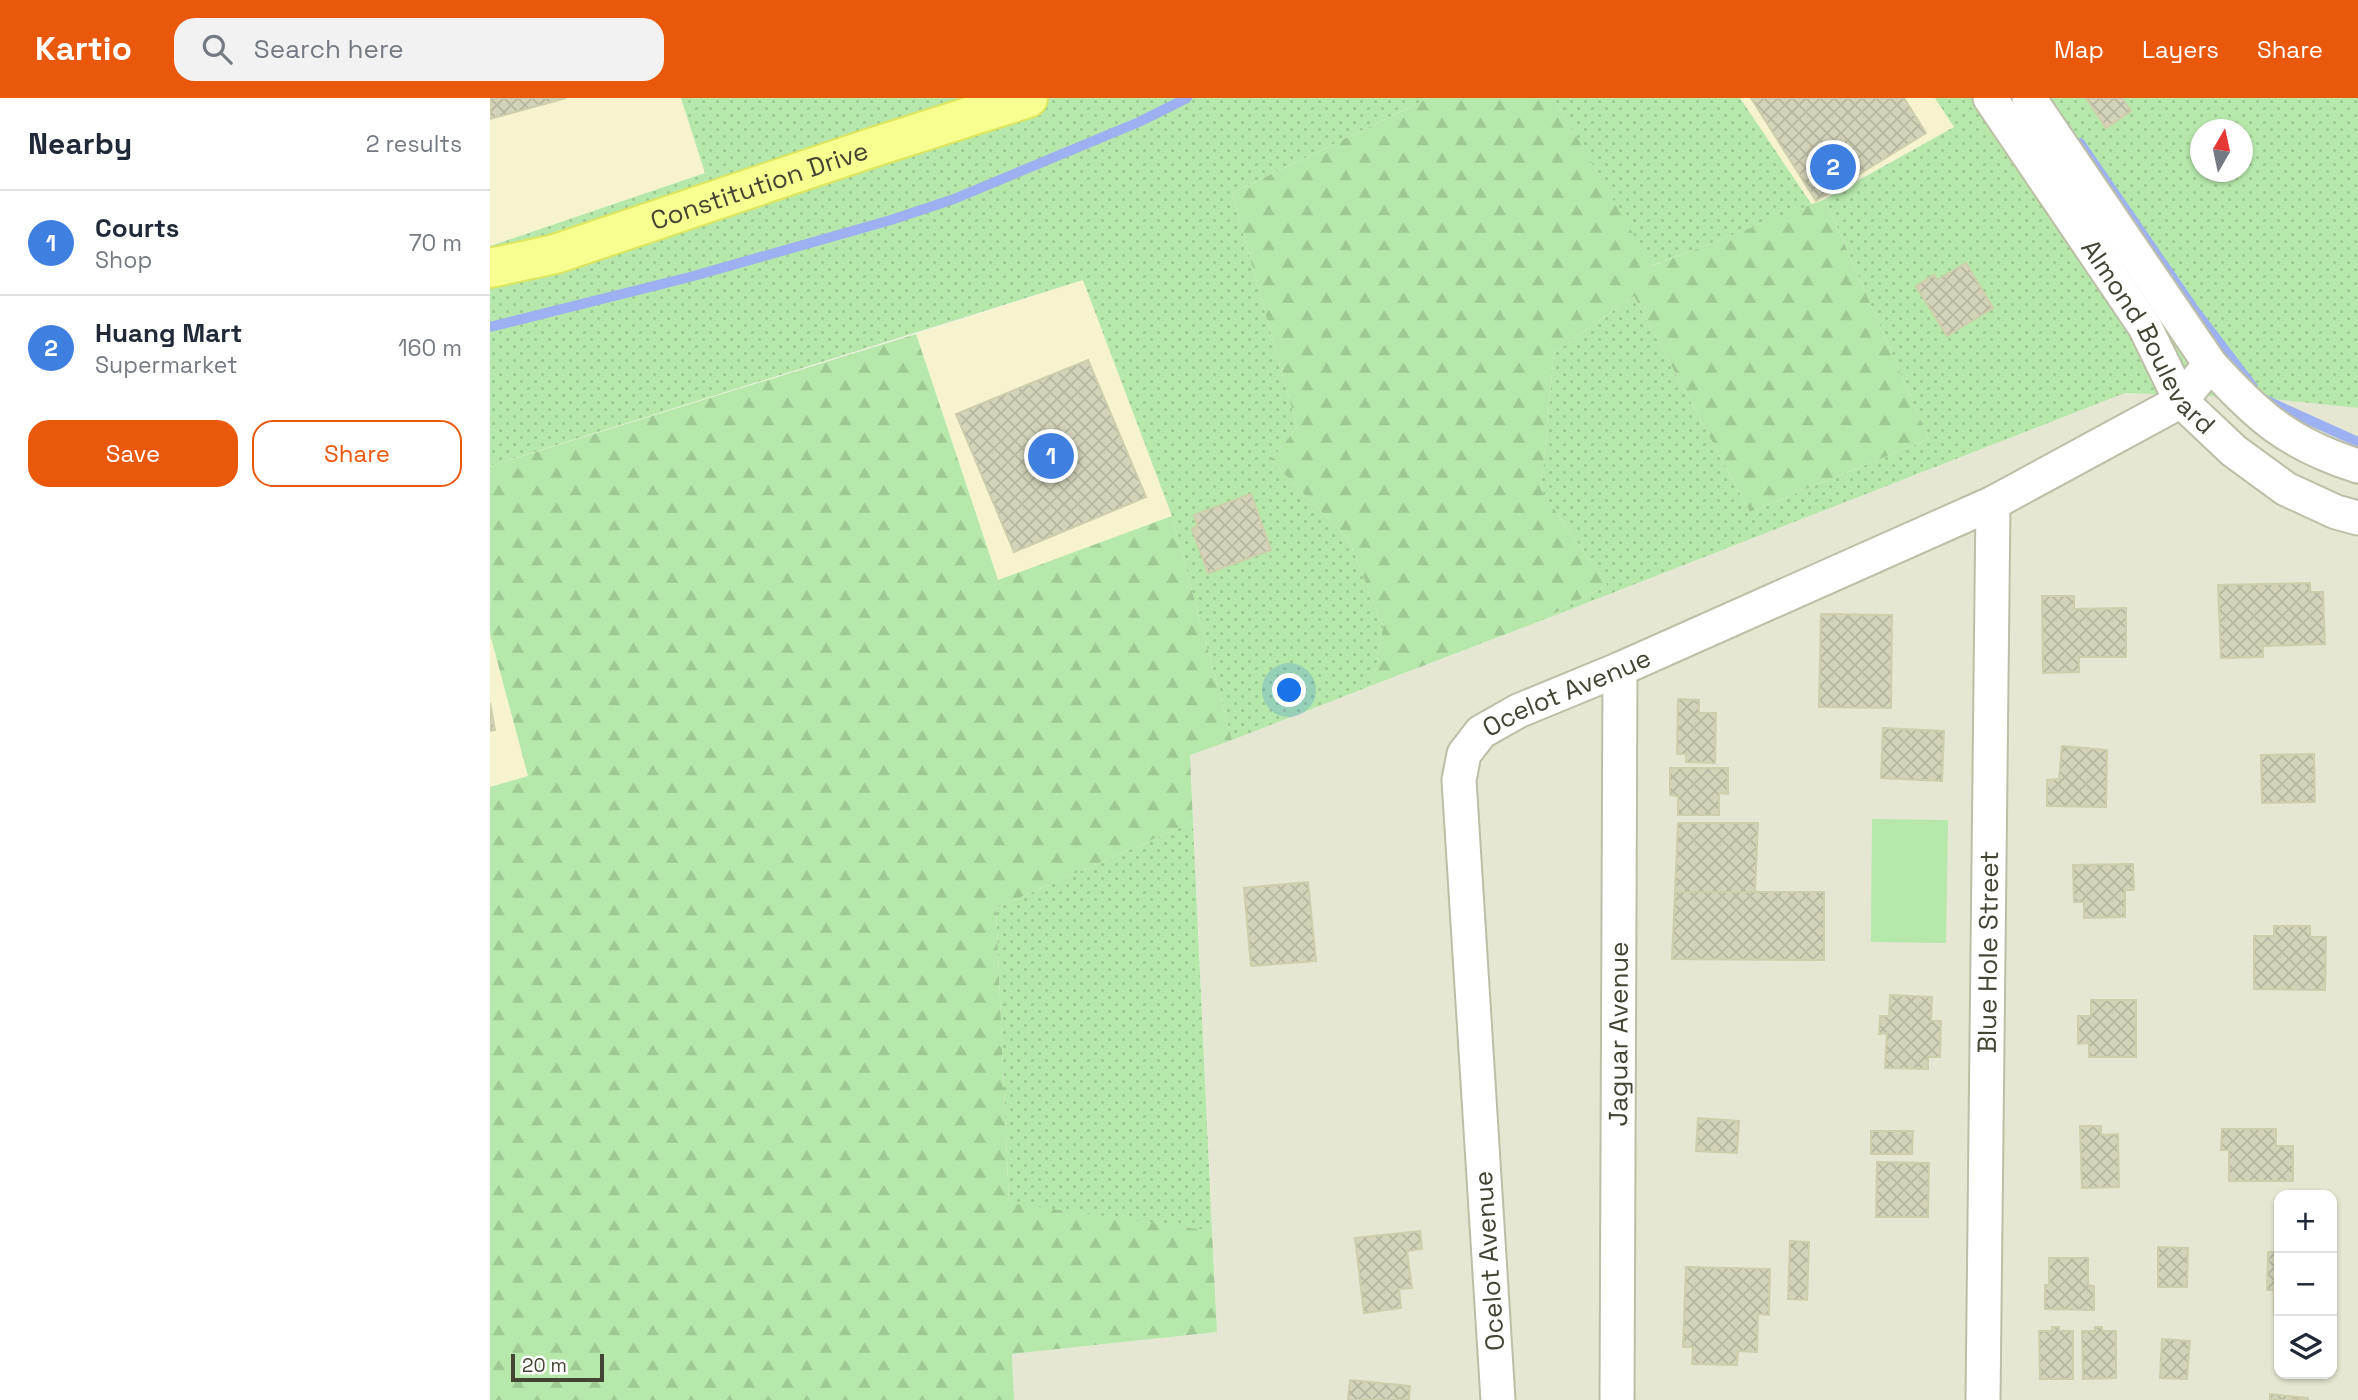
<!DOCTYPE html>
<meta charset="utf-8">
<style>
:root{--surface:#fff;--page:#f2f2f3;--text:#1f2937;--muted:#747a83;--line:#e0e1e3;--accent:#ea580c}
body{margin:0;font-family:"Space Grotesk",sans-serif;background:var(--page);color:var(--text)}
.controls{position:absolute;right:21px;bottom:21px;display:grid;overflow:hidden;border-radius:14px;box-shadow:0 2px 5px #0004}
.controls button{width:63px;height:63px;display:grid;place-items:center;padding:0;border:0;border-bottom:2px solid var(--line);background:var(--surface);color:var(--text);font:35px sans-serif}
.compass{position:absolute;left:1700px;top:21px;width:63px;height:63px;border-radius:50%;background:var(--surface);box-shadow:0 2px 5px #0004;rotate:9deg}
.scale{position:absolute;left:21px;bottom:18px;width:93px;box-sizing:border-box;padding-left:7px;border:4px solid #444434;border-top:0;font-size:19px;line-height:24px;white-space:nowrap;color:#444434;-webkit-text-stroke:5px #fff;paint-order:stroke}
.you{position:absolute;left:800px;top:593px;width:24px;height:24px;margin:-18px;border:5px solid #fff;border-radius:50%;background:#1a73e8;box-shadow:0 0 0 10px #1a73e833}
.badge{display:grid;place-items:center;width:46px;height:46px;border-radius:50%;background:var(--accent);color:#fff;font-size:23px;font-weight:700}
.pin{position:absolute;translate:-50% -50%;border:4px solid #fff;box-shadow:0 2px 7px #0006}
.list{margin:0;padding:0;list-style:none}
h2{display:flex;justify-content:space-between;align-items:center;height:91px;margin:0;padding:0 28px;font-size:30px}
h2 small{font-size:23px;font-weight:400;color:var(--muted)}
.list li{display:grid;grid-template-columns:46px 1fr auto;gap:21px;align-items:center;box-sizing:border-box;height:105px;padding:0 28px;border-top:2px solid var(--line)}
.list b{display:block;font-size:26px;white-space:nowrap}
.list p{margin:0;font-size:23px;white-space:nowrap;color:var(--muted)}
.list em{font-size:23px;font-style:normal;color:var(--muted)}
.actions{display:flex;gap:14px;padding:21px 28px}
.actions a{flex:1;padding:16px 0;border:2px solid var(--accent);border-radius:21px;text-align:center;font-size:24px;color:var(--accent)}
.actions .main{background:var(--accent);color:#fff}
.icon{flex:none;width:38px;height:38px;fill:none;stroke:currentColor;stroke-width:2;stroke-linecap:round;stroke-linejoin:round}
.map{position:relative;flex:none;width:1868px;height:1302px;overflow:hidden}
header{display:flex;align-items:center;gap:42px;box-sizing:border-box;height:98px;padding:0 35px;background:var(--accent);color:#fff}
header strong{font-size:33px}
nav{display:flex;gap:38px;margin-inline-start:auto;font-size:24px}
.search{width:490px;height:63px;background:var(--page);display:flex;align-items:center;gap:18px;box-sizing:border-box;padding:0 24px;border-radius:21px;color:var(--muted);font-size:26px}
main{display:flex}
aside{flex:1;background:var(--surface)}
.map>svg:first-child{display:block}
.residential{fill:#e6e7d2;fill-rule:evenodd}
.commercial{fill:#f6f3ce}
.grass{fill:url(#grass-dots);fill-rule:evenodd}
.forest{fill:url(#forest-firs)}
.pitch{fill:#b6e8ab}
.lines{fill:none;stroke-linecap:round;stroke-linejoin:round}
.stream{stroke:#9db1f2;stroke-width:10}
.building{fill:url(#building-cross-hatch);stroke:#cfceac;stroke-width:2}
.minor-casing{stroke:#bdbea6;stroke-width:37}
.major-casing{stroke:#dee65e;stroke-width:42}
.minor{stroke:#fff;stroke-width:33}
.major{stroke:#f6ff90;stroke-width:38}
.labels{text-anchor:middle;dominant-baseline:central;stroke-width:7;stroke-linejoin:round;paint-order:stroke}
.street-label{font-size:26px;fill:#444434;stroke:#fff}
</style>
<header>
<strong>Kartio</strong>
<div class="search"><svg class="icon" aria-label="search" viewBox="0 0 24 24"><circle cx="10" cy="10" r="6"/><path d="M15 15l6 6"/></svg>Search here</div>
<nav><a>Map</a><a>Layers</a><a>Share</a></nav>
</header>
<main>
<aside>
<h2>Nearby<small>2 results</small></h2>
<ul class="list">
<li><span class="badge" style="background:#3f7fe0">1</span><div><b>Courts</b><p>Shop</p></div><em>70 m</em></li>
<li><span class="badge" style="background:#3f7fe0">2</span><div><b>Huang Mart</b><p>Supermarket</p></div><em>160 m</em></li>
</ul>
<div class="actions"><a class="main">Save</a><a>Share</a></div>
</aside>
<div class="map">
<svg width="1868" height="1302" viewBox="0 0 1868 1302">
<defs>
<pattern id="grass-dots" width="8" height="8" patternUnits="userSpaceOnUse" patternTransform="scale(1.75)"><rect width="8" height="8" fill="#b6e8ab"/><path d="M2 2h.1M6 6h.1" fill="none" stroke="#9ec894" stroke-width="1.8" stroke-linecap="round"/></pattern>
<pattern id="forest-firs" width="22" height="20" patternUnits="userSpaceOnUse" patternTransform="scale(1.75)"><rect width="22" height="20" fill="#b6e8ab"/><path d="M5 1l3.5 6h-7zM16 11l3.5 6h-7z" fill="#9ec894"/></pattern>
<pattern id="building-cross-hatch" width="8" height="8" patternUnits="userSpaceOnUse" patternTransform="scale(1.75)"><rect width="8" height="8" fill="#d4d3b9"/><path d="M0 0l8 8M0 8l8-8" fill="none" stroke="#b7b6a0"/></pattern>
</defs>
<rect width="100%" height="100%" fill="#f2f2e4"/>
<path class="residential" d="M 1635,295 L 1771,300 L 1868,310 L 1868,1302 L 524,1302 L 522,1256 L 727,1234 L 700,657 L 1048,524 ZM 1789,1097 L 1842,1097 L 1842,1276 L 1789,1276 Z"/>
<path class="commercial" d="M 0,0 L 191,0 L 215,75 L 0,148 Z
M 1250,0 L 1445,0 L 1464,29 L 1322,107 Z
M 593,182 L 682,418 L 508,483 L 426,236 Z
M 0,536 L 38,678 L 0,689 Z"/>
<path class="grass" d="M 191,0 L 939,0 L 742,95 L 807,329 L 781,362 L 859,442 L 893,529 L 883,587 L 742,642 L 682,418 L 593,182 L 0,368 L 0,148 L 215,75 Z
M 1064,0 L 1250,0 L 1322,107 L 1161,168 Z
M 1445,0 L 1868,0 L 1868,310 L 1771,300 L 1635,295 L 1048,524 L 1117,487 L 1051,392 L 1064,255 L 1144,198 L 1260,414 L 1439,341 L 1335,101 L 1464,29 ZM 1710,32 L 1752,32 L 1752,74 L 1710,74 Z
M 703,724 L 722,1133 L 519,1106 L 506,810 Z"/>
<path class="forest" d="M 939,0 L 1064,0 L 1162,168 L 1335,101 L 1439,341 L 1260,414 L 1144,198 L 1064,255 L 1051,392 L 1117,487 L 1048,524 L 883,587 L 893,529 L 859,442 L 781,362 L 807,329 L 742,95 Z
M 426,236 L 508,482 L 682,418 L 742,642 L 700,657 L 703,724 L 506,810 L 519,1105 L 722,1133 L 727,1234 L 522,1256 L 524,1302 L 0,1302 L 0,689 L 38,678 L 0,536 L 0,368 Z"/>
<path class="pitch" d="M 1382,721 L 1458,722 L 1456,845 L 1381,844 Z"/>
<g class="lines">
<path class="stream" d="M 1590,45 L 1706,214 L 1763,289
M 0,229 L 200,179 L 401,122 L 464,101 L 649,24 L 697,0
M 1773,301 L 1868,344"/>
</g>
<path class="building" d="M 0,0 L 76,0 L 0,21 Z
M 1261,0 L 1414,0 L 1436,35 L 1326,103 Z
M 1596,0 L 1632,0 L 1641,13 L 1616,30 Z
M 1476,165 L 1503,210 L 1457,238 L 1426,188 L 1444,177 L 1447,182 Z
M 598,262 L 656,399 L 524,454 L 466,316 Z
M 761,396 L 781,452 L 718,475 L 702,431 L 708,428 L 704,417 Z
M 1820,485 L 1820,494 L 1833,494 L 1835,546 L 1773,548 L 1773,559 L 1731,560 L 1728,487 Z
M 1552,498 L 1584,498 L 1584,511 L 1636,510 L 1636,559 L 1589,559 L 1589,574 L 1553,575 Z
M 1331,516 L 1402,517 L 1401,610 L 1329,609 Z
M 1188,601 L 1209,602 L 1209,615 L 1226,615 L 1225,665 L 1196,664 L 1196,656 L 1187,656 Z
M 0,605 L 5,632 L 0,633 Z
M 1393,630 L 1454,633 L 1452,683 L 1391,680 Z
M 1572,648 L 1617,652 L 1616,709 L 1557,708 L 1557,682 L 1569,681 Z
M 1824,656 L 1825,704 L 1772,705 L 1771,657 Z
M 1180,670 L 1238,670 L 1238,696 L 1229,695 L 1229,717 L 1188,717 L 1188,698 L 1180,697 Z
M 1188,725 L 1268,725 L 1265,794 L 1185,794 Z
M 1643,766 L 1644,792 L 1635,792 L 1635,819 L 1594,820 L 1594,804 L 1584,804 L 1583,767 Z
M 818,784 L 826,863 L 761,868 L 754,790 Z
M 1185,794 L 1334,794 L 1334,862 L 1182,861 Z
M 1784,828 L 1820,828 L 1820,839 L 1836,839 L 1835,892 L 1764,891 L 1764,838 L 1784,838 Z
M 1400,897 L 1442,899 L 1441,923 L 1451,923 L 1450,959 L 1438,959 L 1438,971 L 1395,970 L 1397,935 L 1389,936 L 1390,918 L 1399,918 Z
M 1601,902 L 1646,902 L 1646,959 L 1599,959 L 1599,945 L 1588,946 L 1588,918 L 1601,918 Z
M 1208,1020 L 1249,1023 L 1247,1055 L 1206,1053 Z
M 1590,1028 L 1611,1028 L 1611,1037 L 1628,1036 L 1629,1089 L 1592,1090 Z
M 1732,1031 L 1786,1031 L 1786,1048 L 1803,1048 L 1803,1083 L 1739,1083 L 1739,1052 L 1731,1052 Z
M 1381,1033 L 1423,1033 L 1422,1056 L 1381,1056 Z
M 1387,1064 L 1439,1065 L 1438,1119 L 1386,1119 Z
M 930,1133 L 932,1151 L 917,1153 L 922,1190 L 909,1191 L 911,1210 L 874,1215 L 865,1140 Z
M 1300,1143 L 1319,1144 L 1317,1202 L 1298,1201 Z
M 1668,1149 L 1698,1150 L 1697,1189 L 1668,1189 Z
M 1778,1154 L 1789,1154 L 1789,1215 L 1784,1215 L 1784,1192 L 1777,1192 Z
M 1559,1160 L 1598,1160 L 1598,1187 L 1604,1188 L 1604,1212 L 1555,1211 L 1555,1187 L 1559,1187 Z
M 1196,1169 L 1280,1171 L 1279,1217 L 1268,1216 L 1267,1254 L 1248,1253 L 1247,1267 L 1202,1266 L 1203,1249 L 1193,1249 Z
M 1562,1229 L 1569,1229 L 1569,1233 L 1583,1233 L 1583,1281 L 1550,1281 L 1549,1233 L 1562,1233 Z
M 1605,1229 L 1612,1229 L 1612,1233 L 1626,1233 L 1626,1280 L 1593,1281 L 1592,1233 L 1605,1233 Z
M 1672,1241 L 1700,1243 L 1697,1281 L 1670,1280 Z
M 860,1282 L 920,1288 L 919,1302 L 858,1302 Z
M 1780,1296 L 1818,1300 L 1818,1302 L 1780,1302 Z"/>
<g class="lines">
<g class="minor-casing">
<g id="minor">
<path id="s1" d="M 1500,0 L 1655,229 L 1691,303 L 1744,353 L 1796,391 L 1846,414 L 1868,420"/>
<path d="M 1539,0 L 1720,266 C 1768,319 1799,346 1868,368"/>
<path id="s2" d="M 1008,1302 L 969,682 L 974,656 L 991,634 L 1028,613 L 1130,571 L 1503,405 L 1691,303 L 1720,266"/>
<path id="s3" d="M 1127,1302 L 1130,571"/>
<path id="s4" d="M 1493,1302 L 1503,405"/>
</g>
</g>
<g class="major-casing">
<g id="major">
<path id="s5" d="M 0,170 L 65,156 L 381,50 L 538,0"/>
</g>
</g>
<use href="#minor" class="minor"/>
<use href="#major" class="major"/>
</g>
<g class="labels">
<g class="street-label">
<text stroke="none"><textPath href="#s5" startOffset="282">Constitution Drive</textPath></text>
<text stroke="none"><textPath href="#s1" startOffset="287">Almond Boulevard</textPath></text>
<text stroke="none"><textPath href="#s2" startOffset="770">Ocelot Avenue</textPath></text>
<text stroke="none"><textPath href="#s4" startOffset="448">Blue Hole Street</textPath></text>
<text stroke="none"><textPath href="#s3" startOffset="366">Jaguar Avenue</textPath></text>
<text transform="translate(999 1163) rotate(-94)">Ocelot Avenue</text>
</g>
</g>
</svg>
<div class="controls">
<button>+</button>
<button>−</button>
<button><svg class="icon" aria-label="layers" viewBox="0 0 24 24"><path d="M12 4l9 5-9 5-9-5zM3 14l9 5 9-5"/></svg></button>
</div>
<svg class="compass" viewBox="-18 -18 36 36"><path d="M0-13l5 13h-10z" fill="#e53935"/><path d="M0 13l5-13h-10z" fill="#747a83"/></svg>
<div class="scale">20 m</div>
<div class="you"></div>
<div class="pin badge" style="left:561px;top:358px;background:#3f7fe0">1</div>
<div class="pin badge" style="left:1343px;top:69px;background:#3f7fe0">2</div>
</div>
</main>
